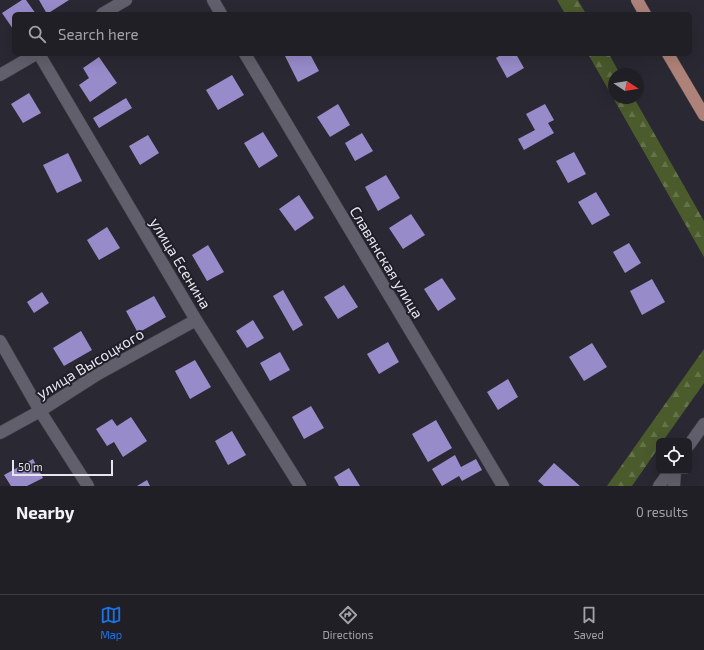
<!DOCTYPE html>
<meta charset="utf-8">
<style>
:root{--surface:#201f26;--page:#2d2c32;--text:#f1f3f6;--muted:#a2a2a7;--line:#3d3d43;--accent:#1a73e8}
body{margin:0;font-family:"Exo 2",sans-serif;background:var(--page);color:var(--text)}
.controls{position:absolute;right:12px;bottom:12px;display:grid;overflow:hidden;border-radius:6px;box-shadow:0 4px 16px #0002}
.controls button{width:36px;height:36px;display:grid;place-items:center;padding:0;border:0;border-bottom:1px solid var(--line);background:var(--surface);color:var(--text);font:20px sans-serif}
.compass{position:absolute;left:608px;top:68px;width:36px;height:36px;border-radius:50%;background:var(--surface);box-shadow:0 4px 16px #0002;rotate:102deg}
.scale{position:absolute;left:12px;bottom:10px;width:101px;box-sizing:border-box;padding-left:4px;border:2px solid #e7e6ed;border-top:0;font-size:11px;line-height:14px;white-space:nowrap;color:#e7e6ed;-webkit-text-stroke:3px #201f29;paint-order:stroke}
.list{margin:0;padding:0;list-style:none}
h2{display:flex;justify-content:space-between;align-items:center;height:52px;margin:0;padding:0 16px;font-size:17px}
h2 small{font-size:13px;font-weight:400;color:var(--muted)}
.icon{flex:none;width:22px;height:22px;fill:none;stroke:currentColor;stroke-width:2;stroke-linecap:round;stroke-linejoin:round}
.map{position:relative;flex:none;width:704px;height:486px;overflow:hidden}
.search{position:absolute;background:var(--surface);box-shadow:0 4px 16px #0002;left:12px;right:12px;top:12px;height:44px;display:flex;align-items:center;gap:10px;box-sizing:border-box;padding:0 14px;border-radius:6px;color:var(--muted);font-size:15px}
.sheet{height:108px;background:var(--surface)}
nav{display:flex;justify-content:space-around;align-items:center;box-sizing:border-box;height:56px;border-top:1px solid var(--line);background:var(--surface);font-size:11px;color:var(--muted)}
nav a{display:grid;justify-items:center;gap:2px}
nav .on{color:var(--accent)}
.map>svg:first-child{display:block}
.forest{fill:url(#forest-firs)}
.building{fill:#988bca}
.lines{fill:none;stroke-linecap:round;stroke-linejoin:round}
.minor-casing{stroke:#45454d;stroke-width:13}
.major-casing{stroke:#45454d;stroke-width:13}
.minor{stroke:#605f6b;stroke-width:12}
.major{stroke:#af8279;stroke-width:12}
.labels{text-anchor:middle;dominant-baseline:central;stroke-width:4;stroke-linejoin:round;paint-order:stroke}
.street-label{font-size:15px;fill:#e7e6ed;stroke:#201f29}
</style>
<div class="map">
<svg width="704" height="486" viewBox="0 0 704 486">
<defs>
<pattern id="forest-firs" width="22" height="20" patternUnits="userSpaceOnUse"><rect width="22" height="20" fill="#4b5b2c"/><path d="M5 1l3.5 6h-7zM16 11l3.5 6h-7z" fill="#65734b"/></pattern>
</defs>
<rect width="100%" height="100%" fill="#2a2933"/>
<path class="forest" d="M 557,0 L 578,0 L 586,14 L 565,14 Z
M 588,54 L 609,54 L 620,74 L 614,74 L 614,98 L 634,98 L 704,221 L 704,257 Z
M 704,349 L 704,383 L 663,441 L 659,441 L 659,447 L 632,486 L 607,486 Z"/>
<path class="building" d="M 22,0 L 26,0 L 36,14 L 14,14 L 14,28 L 13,29 L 2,13 Z
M 39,0 L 69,0 L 47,14 Z
M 284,54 L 310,54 L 319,71 L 298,82 Z
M 502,54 L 516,54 L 524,68 L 507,78 L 496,58 Z
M 99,57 L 117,83 L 90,102 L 79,85 L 89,78 L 83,68 Z
M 232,75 L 244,95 L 218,110 L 206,90 Z
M 29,93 L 41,113 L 23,123 L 11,104 Z
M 126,98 L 132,108 L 99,128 L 93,118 Z
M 338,104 L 350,125 L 330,137 L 317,117 Z
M 545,104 L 554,120 L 548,123 L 554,133 L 524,150 L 518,139 L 535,130 L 526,114 Z
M 263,132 L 278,156 L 259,168 L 244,143 Z
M 362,133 L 373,151 L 355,161 L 345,143 Z
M 148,135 L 159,153 L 140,165 L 129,146 Z
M 574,152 L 586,174 L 568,183 L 556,161 Z
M 68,153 L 82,181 L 57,193 L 43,165 Z
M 386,175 L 400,198 L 378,211 L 365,187 Z
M 596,192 L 610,215 L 592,225 L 578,202 Z
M 299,195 L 314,218 L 295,231 L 279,209 Z
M 411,214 L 425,235 L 403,249 L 389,228 Z
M 107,227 L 120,248 L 99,260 L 87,240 Z
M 629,243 L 641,263 L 625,273 L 613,252 Z
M 208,245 L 224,272 L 207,281 L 192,255 Z
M 442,278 L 456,299 L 438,311 L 424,289 Z
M 652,279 L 665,302 L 642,315 L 630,291 Z
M 344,285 L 358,307 L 338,319 L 324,297 Z
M 283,290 L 303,325 L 293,331 L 273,296 Z
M 42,292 L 49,303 L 34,313 L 27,302 Z
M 154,296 L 166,317 L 138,333 L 126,311 Z
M 253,320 L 264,338 L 247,348 L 236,331 Z
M 81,331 L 92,350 L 64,366 L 53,348 Z
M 388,342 L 399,362 L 379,374 L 367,354 Z
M 592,343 L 607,367 L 584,381 L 569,357 Z
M 280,352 L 290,370 L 270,381 L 260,363 Z
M 195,360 L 211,387 L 190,399 L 175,371 Z
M 508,379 L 518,397 L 498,410 L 487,392 Z
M 311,406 L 324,428 L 304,439 L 292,417 Z
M 131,417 L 147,441 L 123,457 L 114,442 L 107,446 L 96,429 L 112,419 L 117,426 Z
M 436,420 L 452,448 L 428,462 L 412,434 Z
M 232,431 L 246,455 L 228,465 L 215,441 Z
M 455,455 L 461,467 L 476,459 L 482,470 L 462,481 L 459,476 L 442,486 L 432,469 Z
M 33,459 L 43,478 L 27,486 L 11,486 L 4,475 Z
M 554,463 L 580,486 L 544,486 L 538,481 Z
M 349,468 L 360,486 L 339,486 L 334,477 Z
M 147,480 L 150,486 L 137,486 Z"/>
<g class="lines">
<g class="minor-casing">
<path id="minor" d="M 213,0 L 221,14
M 102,14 L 126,0
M 39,54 L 196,320 L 300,486
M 245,54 L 503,486
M 0,75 L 36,54
M 0,341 L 40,411 L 88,486
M 0,433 L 40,411 L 98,374 L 196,320
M 689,445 L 704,424
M 659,486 L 670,471
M 674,486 L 675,471"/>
</g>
<g class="major-casing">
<path id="major" d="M 637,0 L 645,14
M 668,54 L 704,115"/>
</g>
<use href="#minor" class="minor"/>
<use href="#major" class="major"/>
</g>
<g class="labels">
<g class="street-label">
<text transform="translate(387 262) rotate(59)">Славянская улица</text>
<text transform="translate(181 263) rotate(59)">улица Есенина</text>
<text transform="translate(90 363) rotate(-31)">улица Высоцкого</text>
</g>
</g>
</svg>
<div class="controls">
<button><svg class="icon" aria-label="locate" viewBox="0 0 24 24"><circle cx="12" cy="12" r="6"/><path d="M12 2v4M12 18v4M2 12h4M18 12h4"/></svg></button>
</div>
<svg class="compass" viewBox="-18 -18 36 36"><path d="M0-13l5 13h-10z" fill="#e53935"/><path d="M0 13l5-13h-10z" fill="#a2a2a7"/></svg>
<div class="scale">50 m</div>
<div class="search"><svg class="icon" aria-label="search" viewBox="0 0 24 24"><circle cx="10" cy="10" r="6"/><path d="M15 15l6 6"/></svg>Search here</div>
</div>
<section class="sheet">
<h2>Nearby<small>0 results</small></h2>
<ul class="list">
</ul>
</section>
<nav>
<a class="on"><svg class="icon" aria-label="map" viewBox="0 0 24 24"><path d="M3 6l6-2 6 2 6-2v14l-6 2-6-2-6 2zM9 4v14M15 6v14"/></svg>Map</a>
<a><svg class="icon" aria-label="directions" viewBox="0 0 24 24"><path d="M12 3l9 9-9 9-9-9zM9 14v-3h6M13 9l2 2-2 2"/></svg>Directions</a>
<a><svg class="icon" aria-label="saved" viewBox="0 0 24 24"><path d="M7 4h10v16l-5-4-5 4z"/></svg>Saved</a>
</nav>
